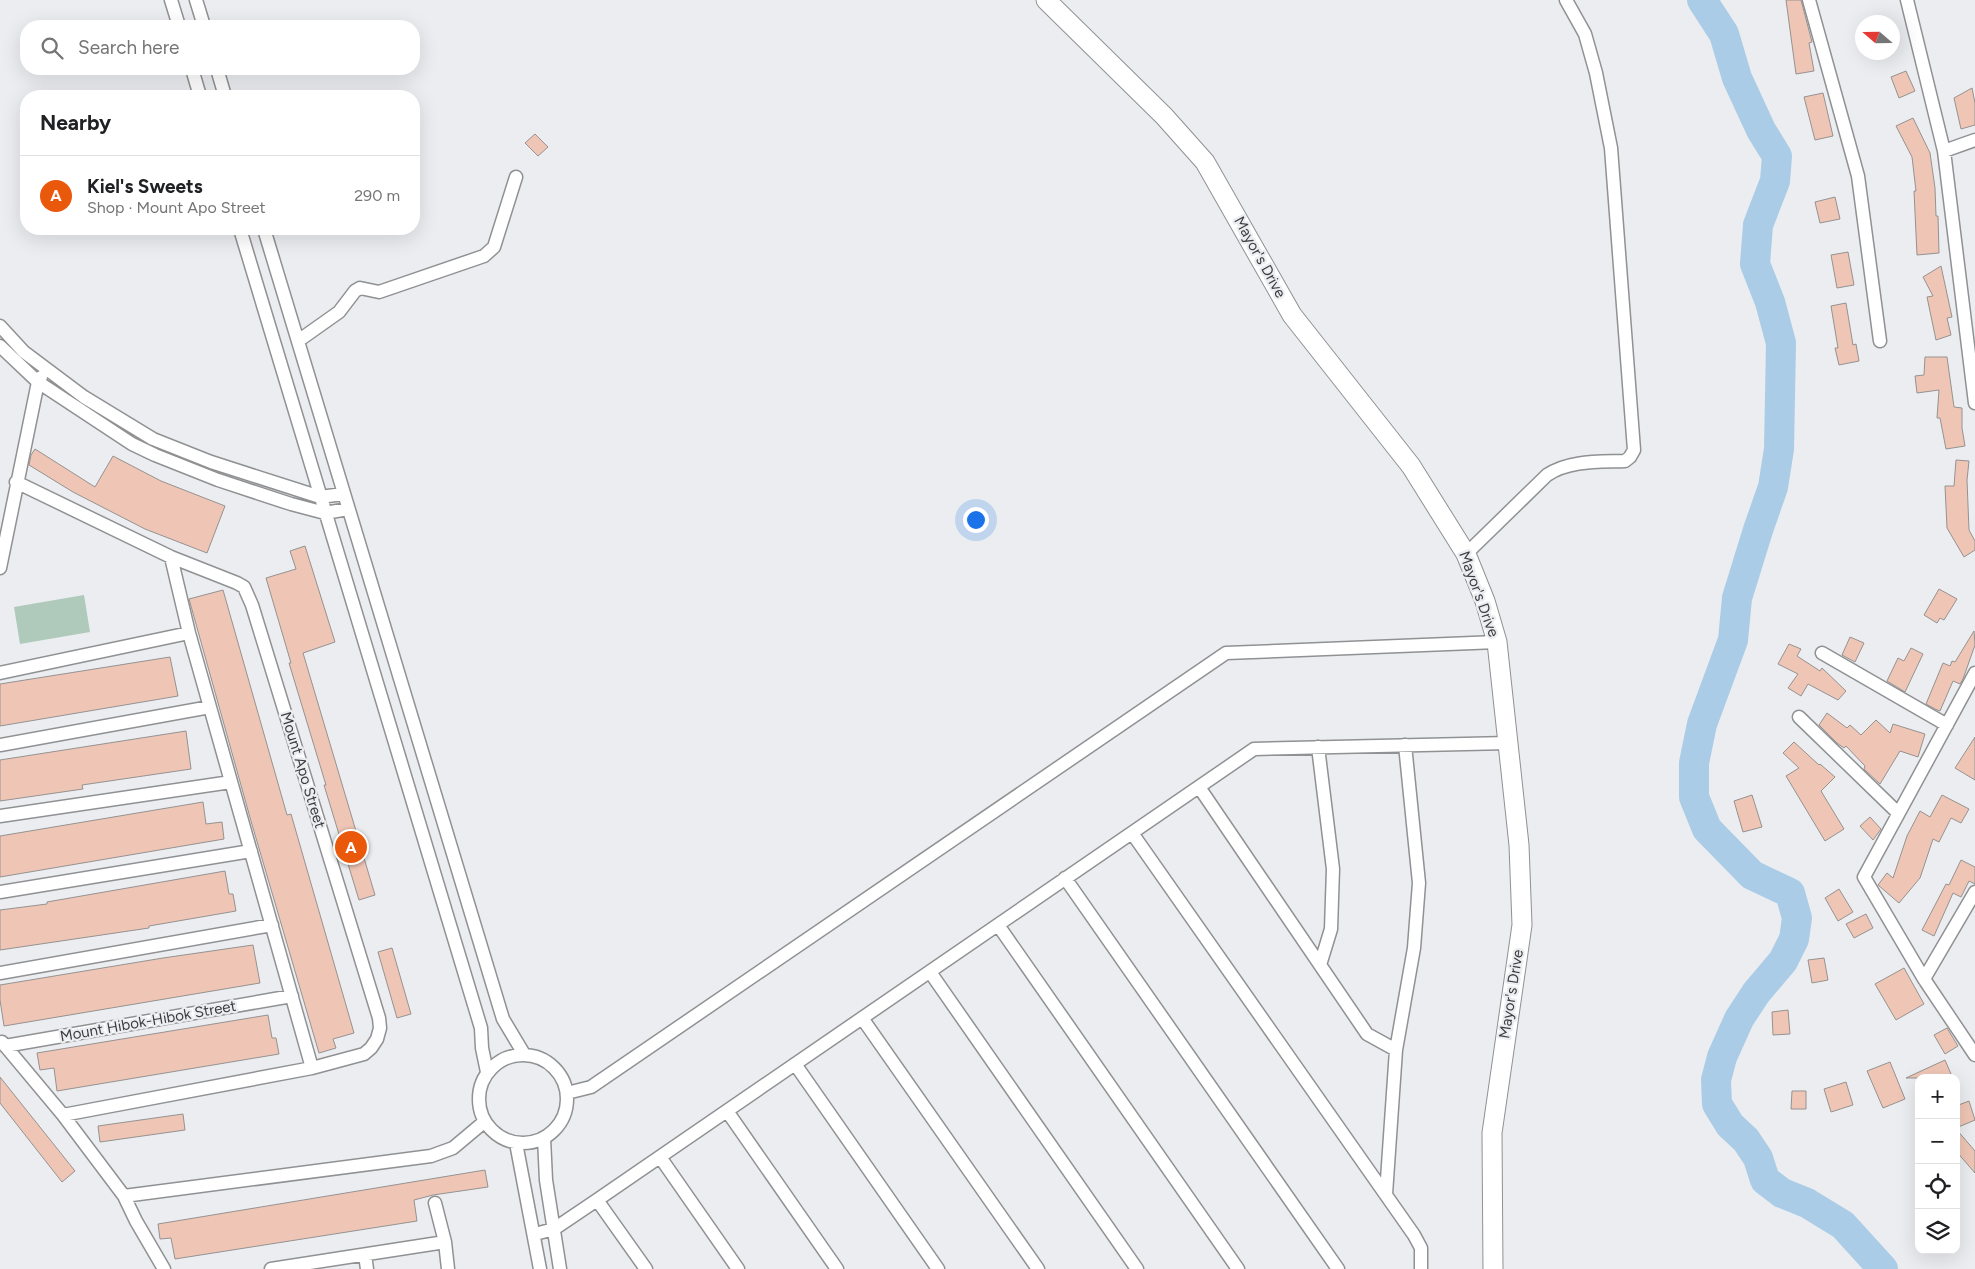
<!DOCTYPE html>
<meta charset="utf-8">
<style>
:root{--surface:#fff;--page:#f2f2f2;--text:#202124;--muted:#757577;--line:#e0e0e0;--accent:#ea580c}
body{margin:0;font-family:Figtree,sans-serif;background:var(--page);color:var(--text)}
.controls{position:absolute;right:15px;bottom:15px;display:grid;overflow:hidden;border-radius:10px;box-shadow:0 5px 20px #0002}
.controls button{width:45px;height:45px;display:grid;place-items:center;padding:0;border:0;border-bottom:1px solid var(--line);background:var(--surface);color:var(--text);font:25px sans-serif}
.compass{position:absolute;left:1855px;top:15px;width:45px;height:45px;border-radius:50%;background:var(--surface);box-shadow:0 5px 20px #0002;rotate:290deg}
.you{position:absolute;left:975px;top:519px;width:18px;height:18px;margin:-12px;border:4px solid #fff;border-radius:50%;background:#1a73e8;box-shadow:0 0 0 8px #1a73e833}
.badge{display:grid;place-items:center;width:32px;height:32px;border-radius:50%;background:var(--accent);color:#fff;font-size:16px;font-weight:700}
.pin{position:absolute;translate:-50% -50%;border:2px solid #fff;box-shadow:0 1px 5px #0006}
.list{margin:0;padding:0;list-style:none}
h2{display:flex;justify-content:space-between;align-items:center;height:65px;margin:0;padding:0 20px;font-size:21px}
h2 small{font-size:16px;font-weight:400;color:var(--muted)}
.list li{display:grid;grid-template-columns:32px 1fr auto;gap:15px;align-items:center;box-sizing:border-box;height:80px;padding:0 20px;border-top:1px solid var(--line)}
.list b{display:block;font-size:19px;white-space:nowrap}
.list p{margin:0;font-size:16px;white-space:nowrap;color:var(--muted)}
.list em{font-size:16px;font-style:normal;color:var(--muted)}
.icon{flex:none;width:28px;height:28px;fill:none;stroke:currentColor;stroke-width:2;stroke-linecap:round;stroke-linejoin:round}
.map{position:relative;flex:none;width:1975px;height:1269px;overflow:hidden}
.search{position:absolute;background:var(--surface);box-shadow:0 5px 20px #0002;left:20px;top:20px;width:400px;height:55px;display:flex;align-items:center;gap:12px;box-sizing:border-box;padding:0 18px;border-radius:20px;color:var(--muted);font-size:19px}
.panel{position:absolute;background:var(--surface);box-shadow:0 5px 20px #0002;left:20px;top:90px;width:400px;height:145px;border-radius:20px}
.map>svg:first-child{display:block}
.green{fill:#afcabb}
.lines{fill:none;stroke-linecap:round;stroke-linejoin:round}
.river{stroke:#aacce6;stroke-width:30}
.building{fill:#efc6b6;stroke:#959291}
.street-casing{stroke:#8f9193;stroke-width:15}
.secondary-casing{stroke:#8f9193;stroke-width:21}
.street{stroke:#fff;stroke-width:12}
.secondary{stroke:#fff;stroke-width:19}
.labels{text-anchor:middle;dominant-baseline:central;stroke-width:4.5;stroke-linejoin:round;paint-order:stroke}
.street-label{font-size:15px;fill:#3b3c3d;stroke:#ebedf0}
</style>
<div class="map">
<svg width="1975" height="1269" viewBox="0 0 1975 1269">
<rect width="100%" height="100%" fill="#ebedf0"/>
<path class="green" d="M 84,595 L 90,632 L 20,644 L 14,607 Z"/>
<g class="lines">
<path class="river" d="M 1702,0 L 1724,34 L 1737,78 L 1761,130 L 1777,156 L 1775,181 L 1758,225 L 1755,264 L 1770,302 L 1781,343 L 1779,449 L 1773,487 L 1758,530 L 1737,598 L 1733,640 L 1702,724 L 1694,763 L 1694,797 L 1707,829 L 1752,875 L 1790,893 L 1797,918 L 1794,939 L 1783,961 L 1756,993 L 1739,1019 L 1722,1057 L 1716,1080 L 1717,1104 L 1730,1125 L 1746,1140 L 1758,1158 L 1765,1180 L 1782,1193 L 1807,1203 L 1843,1225 L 1883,1269"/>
</g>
<path class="building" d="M 1786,0 L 1801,0 L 1812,42 L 1809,43 L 1814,71 L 1796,74 Z
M 1906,71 L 1915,91 L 1899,98 L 1891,77 Z
M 1972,88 L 1975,103 L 1975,125 L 1961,129 L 1954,98 Z
M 1823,93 L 1833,136 L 1815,140 L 1804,97 Z
M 1913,118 L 1930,153 L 1935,188 L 1936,216 L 1938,216 L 1939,253 L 1917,255 L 1914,191 L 1916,191 L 1912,157 L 1896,126 Z
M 535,134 L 548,147 L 538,156 L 525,143 Z
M 1835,197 L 1840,219 L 1820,223 L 1815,202 Z
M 1848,252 L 1854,285 L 1837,288 L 1831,255 Z
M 1941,266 L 1952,317 L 1947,318 L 1951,335 L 1936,340 L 1927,297 L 1933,296 L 1923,277 Z
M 1846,303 L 1853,345 L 1856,344 L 1859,361 L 1839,365 L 1835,348 L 1838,348 L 1831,306 Z
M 1925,357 L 1947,357 L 1954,407 L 1962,408 L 1962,428 L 1965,446 L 1946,449 L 1940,418 L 1937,418 L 1939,390 L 1917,393 L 1915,376 L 1924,375 Z
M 35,449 L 95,487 L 113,456 L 161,481 L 225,506 L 207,553 L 145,529 L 73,492 L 29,465 L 31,455 Z
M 1956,460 L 1969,461 L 1967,480 L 1969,530 L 1975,541 L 1975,550 L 1964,557 L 1947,528 L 1945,486 L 1954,486 Z
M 305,546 L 335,642 L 303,653 L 375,895 L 359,900 L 324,785 L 326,785 L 289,663 L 291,663 L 266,578 L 296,569 L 290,551 Z
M 1939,589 L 1957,599 L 1944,620 L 1940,618 L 1937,623 L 1924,615 Z
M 223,590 L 287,815 L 291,814 L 354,1033 L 333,1039 L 336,1048 L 319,1053 L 251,821 L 189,599 Z
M 1974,631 L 1975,645 L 1963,679 L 1960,684 L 1953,681 L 1940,711 L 1935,709 L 1926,704 L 1943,663 L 1950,666 L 1952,661 L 1955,662 Z
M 1850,637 L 1864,643 L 1855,662 L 1842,655 Z
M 1789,644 L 1801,649 L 1797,656 L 1820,671 L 1822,668 L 1846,691 L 1838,700 L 1808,684 L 1801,696 L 1788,688 L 1798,674 L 1778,664 Z
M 1911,648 L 1923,654 L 1905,692 L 1887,681 L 1898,658 L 1904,661 Z
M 170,657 L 178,696 L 0,726 L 0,684 Z
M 1827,713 L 1847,728 L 1850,725 L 1861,735 L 1876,720 L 1890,733 L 1893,724 L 1925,734 L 1918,757 L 1900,751 L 1880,784 L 1864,769 L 1865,766 L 1846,746 L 1844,748 L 1837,743 L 1819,725 Z
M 186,731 L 191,769 L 82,785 L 83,789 L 0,801 L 0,760 Z
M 1975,737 L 1975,780 L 1955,768 Z
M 1794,742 L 1819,765 L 1820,764 L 1835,777 L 1821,791 L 1844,829 L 1825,841 L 1786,776 L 1799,768 L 1783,753 Z
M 1752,795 L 1762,827 L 1743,832 L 1734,801 Z
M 1942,795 L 1969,809 L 1961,823 L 1951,818 L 1939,842 L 1933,839 L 1920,878 L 1899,903 L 1878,885 L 1887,873 L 1893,878 L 1907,836 L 1920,811 L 1930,817 Z
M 203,802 L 206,824 L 222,822 L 224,839 L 0,877 L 0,836 Z
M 1870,817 L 1881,829 L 1873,840 L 1860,826 Z
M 1961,860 L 1975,867 L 1975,884 L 1969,881 L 1961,897 L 1953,893 L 1934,936 L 1922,930 L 1946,884 L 1949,885 Z
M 225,871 L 229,894 L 233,894 L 236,911 L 149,926 L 149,928 L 0,950 L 0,910 L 47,904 L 47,902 Z
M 1839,889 L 1853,912 L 1838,921 L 1825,898 Z
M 1866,914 L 1873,928 L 1854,938 L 1846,924 Z
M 253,945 L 260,983 L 4,1026 L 0,1000 L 0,985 L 163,958 Z
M 392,948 L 411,1014 L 397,1018 L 378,952 Z
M 1824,958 L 1828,980 L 1812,983 L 1808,960 Z
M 1904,968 L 1924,1004 L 1896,1020 L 1875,984 Z
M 1788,1010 L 1790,1034 L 1773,1035 L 1772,1012 Z
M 268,1015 L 272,1038 L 276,1038 L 279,1054 L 57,1091 L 54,1068 L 40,1070 L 37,1053 Z
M 1947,1028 L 1958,1046 L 1945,1054 L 1934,1035 Z
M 1945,1060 L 1951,1074 L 1943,1078 L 1906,1078 Z
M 1890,1062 L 1905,1099 L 1883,1108 L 1867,1071 Z
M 0,1077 L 75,1171 L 62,1182 L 0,1103 Z
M 1846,1082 L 1853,1105 L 1831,1112 L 1824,1089 Z
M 1792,1091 L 1806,1091 L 1806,1109 L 1791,1109 Z
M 1969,1101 L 1975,1120 L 1956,1128 L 1956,1106 Z
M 183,1114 L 185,1130 L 100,1142 L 98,1126 Z
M 1956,1129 L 1975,1151 L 1975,1173 L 1956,1151 Z
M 485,1170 L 488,1187 L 433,1195 L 414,1200 L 417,1221 L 175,1259 L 171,1238 L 160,1239 L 158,1224 Z"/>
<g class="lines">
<g class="street-casing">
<path id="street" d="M 171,0 L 179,26
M 196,0 L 204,26
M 1809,0 L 1858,176 L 1880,341
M 1907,0 L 1944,151 L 1975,403
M 192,69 L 200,96
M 217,69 L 225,96
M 1944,151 L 1975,140
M 240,229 L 481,1028 L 482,1048 L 487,1072
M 264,229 L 503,1019 L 524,1054
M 0,326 L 24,352 L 84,397 L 153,439 L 211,462 L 320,497 L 343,494
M 298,341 L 339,312 L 355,291 L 360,288 L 379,292 L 484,256 L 494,247 L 516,177
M 0,346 L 38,382 L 132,444 L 155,455 L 218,480 L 291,504 L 325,513 L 348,509
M 16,482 L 171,557 L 237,583 L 244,587 L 252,605 L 379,1018 L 380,1028 L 377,1039 L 371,1048 L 364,1054 L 312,1068 L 63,1115
M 1466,554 L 1547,475 C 1569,460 1599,462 1625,461 L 1630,457 L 1634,450 L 1611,148 L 1596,73 L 1585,34 L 1566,0
M 171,557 L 189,633 L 312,1068
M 0,568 L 38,382 L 41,377
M 1822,653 L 1947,725
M 0,673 L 189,633
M 1975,673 L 1864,877 L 1924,979 L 1975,1055
M 1799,717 L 1898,813
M 0,745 L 210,707
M 1318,747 L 1333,869 L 1331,929 L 1320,965
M 1199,787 L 1367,1034 L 1396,1050
M 0,816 L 231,782
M 1132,833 L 1414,1235 L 1421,1248 L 1421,1269
M 1065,878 L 1338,1269
M 0,892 L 251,851
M 998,925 L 1238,1269
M 930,972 L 1137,1269
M 0,973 L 272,925
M 1924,979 L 1975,892
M 862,1018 L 1038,1269
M 2,1042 L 63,1115 L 124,1196 L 136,1221 L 164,1269
M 5,1046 L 292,996
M479 1099a44 44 0 1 1 88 0a44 44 0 1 1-88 0Z
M 795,1064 L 938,1269
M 567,1093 L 591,1087 L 1226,653 L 1497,642
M 727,1111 L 837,1269
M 544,1138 L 546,1180 L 560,1269
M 516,1143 L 540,1269
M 660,1157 L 738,1269
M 1386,1194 L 1396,1050 L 1414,948 L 1419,883 L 1405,745
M 124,1196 L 431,1156 L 453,1148 L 484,1122
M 597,1200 L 646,1269
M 435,1203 L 445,1242 L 448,1269
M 535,1234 L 554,1229 L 597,1200 L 1254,749 L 1508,743
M 365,1255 L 367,1269
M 271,1269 L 445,1242"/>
</g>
<g class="secondary-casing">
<path id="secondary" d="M 1046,0 L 1164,116 L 1205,162 L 1292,315 L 1411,466 L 1466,554 L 1485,601 L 1497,642 L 1519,845 L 1522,925 L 1492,1133 L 1493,1269"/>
</g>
<use href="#street" class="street"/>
<use href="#secondary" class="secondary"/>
</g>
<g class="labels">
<g class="street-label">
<text transform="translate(1260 257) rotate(61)">Mayor's Drive</text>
<text transform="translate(1479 594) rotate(70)">Mayor's Drive</text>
<text transform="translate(303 770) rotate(73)">Mount Apo Street</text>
<text transform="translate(1511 994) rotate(-81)">Mayor's Drive</text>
<text transform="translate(148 1021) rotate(-10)">Mount Hibok-Hibok Street</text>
</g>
</g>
</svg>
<div class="controls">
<button>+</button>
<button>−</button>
<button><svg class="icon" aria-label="locate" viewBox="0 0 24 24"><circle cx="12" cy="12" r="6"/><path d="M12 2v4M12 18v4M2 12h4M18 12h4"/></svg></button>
<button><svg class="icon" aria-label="layers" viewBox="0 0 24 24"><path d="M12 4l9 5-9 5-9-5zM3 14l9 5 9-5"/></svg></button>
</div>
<svg class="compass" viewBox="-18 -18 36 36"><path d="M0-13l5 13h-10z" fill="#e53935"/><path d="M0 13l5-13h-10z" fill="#757577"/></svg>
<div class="you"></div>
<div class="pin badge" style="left:351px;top:847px">A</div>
<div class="search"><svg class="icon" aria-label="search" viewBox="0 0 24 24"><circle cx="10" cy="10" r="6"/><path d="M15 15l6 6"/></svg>Search here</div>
<section class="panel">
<h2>Nearby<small></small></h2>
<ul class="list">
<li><span class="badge">A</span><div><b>Kiel's Sweets</b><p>Shop · Mount Apo Street</p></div><em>290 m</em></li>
</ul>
</section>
</div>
